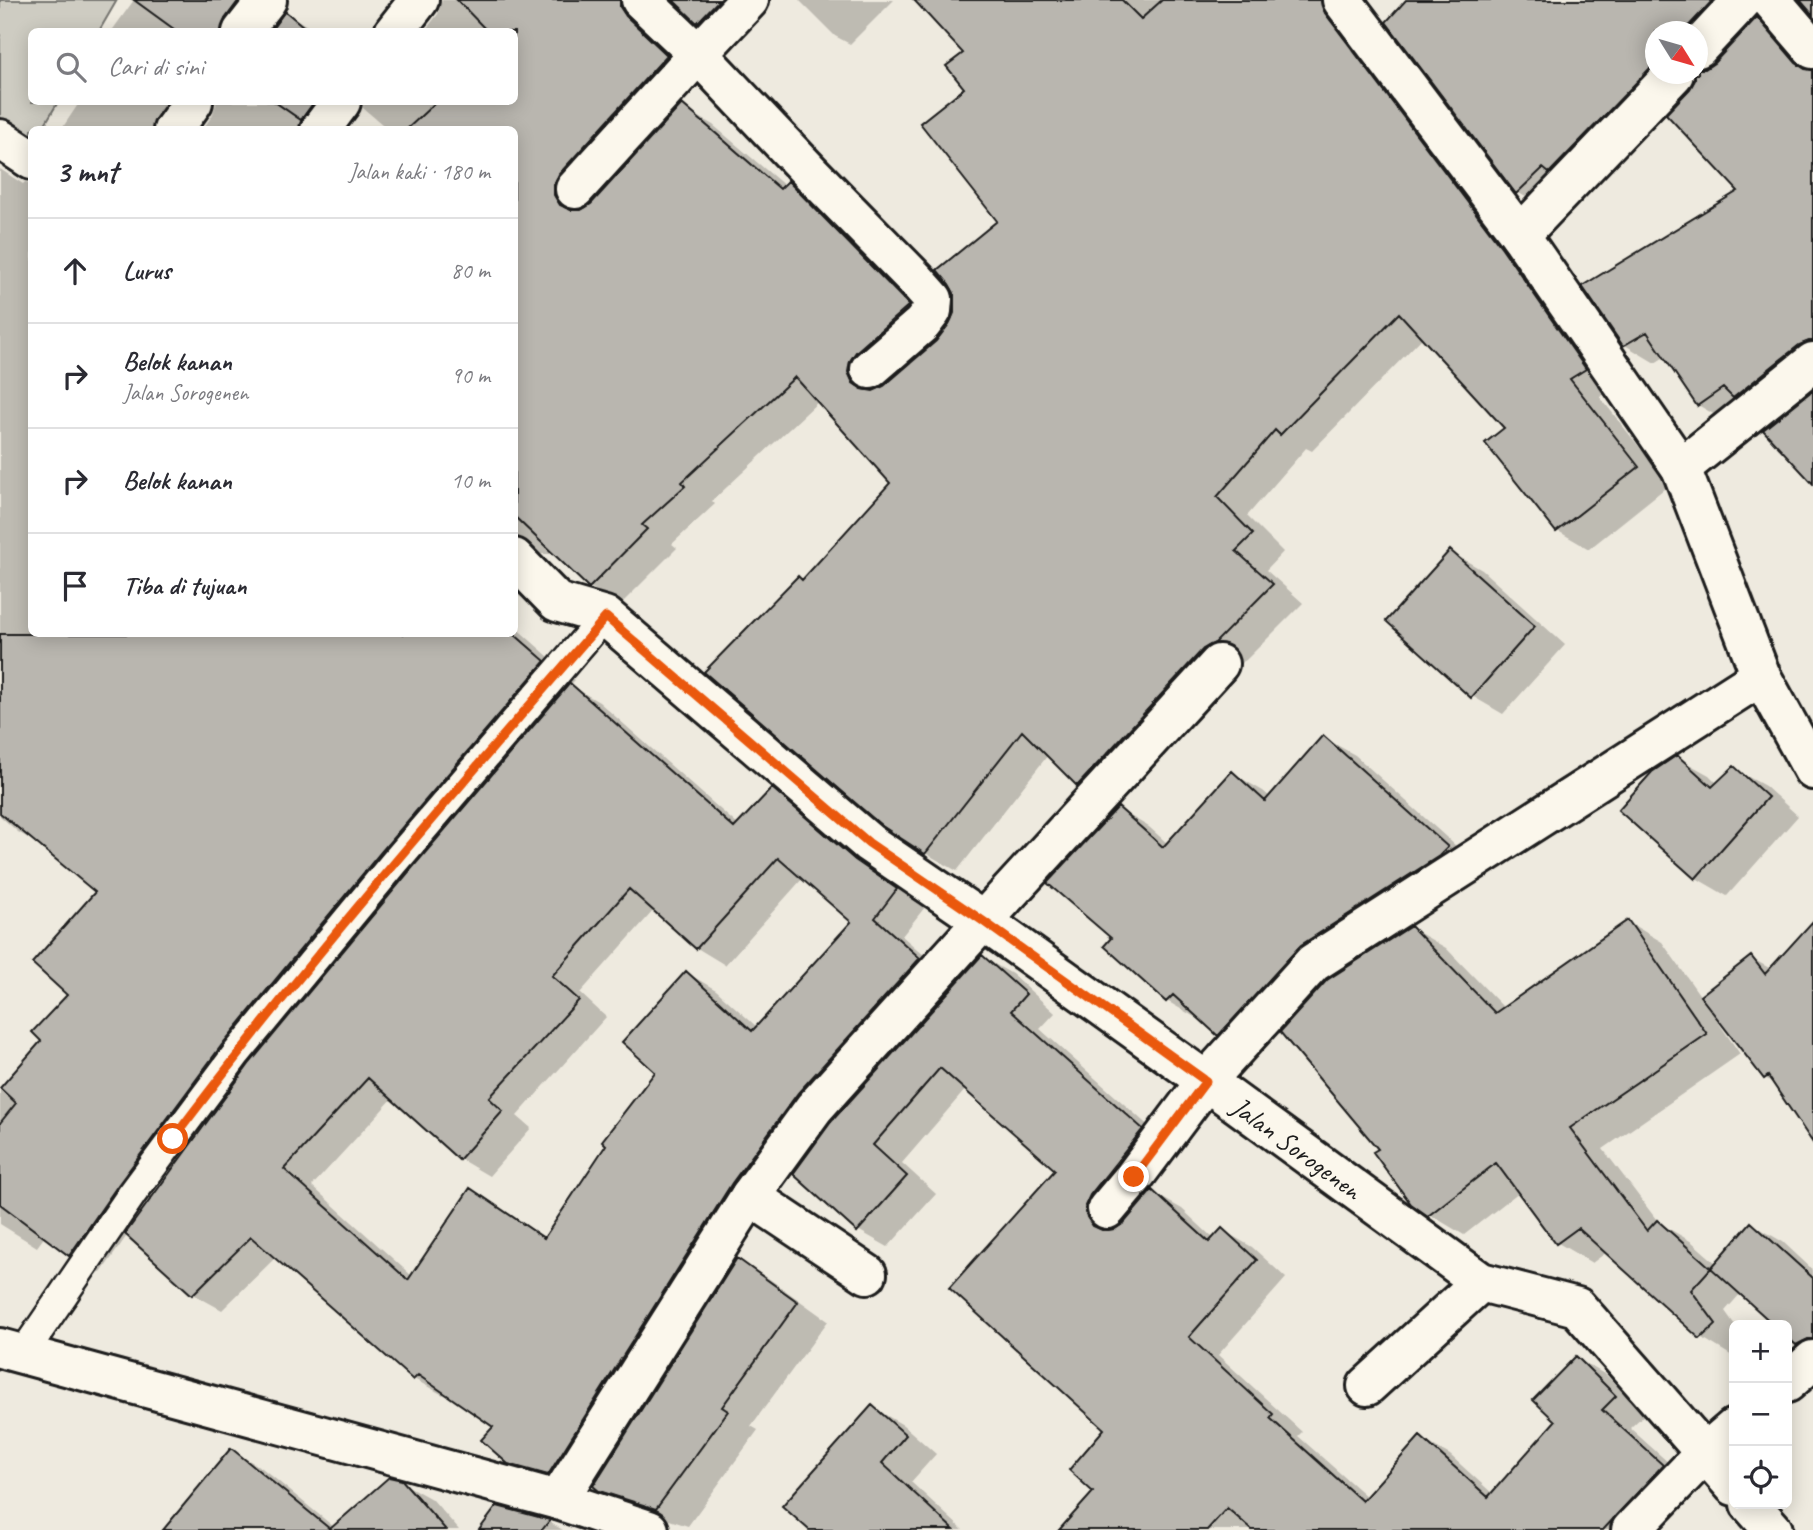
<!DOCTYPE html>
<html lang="id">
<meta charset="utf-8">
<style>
:root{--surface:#fff;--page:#f2f2f3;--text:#2b2b33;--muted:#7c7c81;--line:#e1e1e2}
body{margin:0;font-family:Caveat,sans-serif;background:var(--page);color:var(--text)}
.controls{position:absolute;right:21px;bottom:21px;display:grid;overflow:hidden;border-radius:10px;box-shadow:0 4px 18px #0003}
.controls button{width:63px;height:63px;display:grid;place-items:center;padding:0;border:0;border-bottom:2px solid var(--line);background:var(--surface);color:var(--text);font:35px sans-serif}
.compass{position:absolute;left:1645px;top:21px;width:63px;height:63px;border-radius:50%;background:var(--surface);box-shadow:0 4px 18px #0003;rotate:127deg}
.stop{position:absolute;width:21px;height:21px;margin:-16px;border:5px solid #ea580c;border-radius:50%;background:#fff}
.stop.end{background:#ea580c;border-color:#fff;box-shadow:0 2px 7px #0008}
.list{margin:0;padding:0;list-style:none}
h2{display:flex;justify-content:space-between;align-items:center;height:91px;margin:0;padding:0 28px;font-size:30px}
h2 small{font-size:23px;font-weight:400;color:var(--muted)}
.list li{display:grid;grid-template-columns:46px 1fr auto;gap:21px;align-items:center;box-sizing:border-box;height:105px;padding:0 28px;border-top:2px solid var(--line)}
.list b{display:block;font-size:26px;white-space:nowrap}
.list p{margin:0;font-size:23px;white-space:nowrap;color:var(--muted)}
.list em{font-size:23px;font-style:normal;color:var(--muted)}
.icon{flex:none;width:38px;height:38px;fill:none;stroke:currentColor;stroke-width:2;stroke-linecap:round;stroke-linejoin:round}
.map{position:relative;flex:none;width:1813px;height:1530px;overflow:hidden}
.search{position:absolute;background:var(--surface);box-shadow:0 4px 18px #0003;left:28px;top:28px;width:490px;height:77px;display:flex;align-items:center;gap:18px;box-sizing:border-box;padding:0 24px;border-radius:10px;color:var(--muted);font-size:26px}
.panel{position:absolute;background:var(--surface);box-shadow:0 4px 18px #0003;left:28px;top:126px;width:490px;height:511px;border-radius:10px}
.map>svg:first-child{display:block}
.green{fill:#ceccc2;stroke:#75746f;stroke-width:2}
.shadow{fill:#0003;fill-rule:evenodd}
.building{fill:#b9b6af;stroke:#1c1c1c;stroke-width:2;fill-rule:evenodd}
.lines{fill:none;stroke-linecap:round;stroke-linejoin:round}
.lane-casing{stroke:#1c1c1c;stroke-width:33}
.street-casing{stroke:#1c1c1c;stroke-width:44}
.lane{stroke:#fbf7ec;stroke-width:28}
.street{stroke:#fbf7ec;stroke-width:38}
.route{stroke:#ea580c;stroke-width:9}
.labels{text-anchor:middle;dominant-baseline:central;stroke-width:7;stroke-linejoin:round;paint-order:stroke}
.street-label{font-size:28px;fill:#1c1c1c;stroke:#fbf7ec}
</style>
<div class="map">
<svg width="1813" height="1530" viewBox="0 0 1813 1530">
<rect width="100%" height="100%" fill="#eeeadf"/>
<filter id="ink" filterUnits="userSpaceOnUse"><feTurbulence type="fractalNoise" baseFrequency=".0143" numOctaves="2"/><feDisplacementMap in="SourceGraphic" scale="14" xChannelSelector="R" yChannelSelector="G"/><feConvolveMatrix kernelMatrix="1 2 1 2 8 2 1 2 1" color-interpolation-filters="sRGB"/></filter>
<g filter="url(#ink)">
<path class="green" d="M 0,0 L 117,0 L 99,31 L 32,32 L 32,102 L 58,102 L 42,129 L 32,130 L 31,148 L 0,149 Z"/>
<path class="shadow" d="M 134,0 L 279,0 L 260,32 L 111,32 Z
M 442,0 L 660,0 L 697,74 L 585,202 L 585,210 L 592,206 L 682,107 L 713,125 L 785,186 L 788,183 L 819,201 L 939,324 L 880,379 L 880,390 L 885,387 L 940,339 L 951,325 L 1000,221 L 966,88 L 966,53 L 934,0 L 1341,0 L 1616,387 L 1600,397 L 1669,485 L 1589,549 L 1558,531 L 1487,443 L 1507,428 L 1423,337 L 1312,451 L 1306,448 L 1247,516 L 1283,552 L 1266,570 L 1303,603 L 1246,660 L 1234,667 L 1110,802 L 1079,784 L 1048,755 L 957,871 L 925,853 L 803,581 L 893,483 L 819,401 L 712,501 L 715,504 L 672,544 L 677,548 L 621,604 L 590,587 L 552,554 L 541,554 L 529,560 L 526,588 L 514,601 L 514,130 L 389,130 L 363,108 L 364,102 L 514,102 L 514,32 L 424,32 L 438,14 Z
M 675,0 L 768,0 L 729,40 L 698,22 Z
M 799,0 L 894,0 L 850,44 L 835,36 Z
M 1409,0 L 1761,0 L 1707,60 L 1707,70 L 1715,64 L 1757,19 L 1787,37 L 1813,67 L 1813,375 L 1729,423 L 1698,405 L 1666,356 L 1655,363 L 1625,345 L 1741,191 L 1692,90 L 1697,80 L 1698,74 L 1698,32 L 1656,32 L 1656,74 L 1693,74 L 1548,210 L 1517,192 Z
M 286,13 L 317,32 L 272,32 Z
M 77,102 L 213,102 L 206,107 L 190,130 L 61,130 L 79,103 Z
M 216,102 L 361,102 L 355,106 L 337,130 L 202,130 L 212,116 L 216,105 Z
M 0,169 L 23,184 L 25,182 L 32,184 L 32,634 L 514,634 L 514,626 L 575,680 L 570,685 L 599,702 L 739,826 L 772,790 L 801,807 L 884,878 L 925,907 L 902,936 L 948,976 L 827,1110 L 578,1490 L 539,1480 L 510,1462 L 496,1426 L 446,1392 L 443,1395 L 414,1379 L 276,1257 L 222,1310 L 193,1294 L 128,1234 L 101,1273 L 70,1255 L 45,1236 L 37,1247 L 0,1224 L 0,1090 L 44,1041 L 70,994 L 97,892 L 42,846 L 18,832 L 0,816 ZM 803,878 L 853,922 L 757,1027 L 716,990 L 687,973 L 658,1072 L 546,1239 L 499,1207 L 470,1191 L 412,1276 L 312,1186 L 393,1098 L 460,1159 L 489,1176 L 531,1128 L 517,1116 L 606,1017 L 580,993 L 654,910 L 697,948 L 725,965 Z
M 1451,552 L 1482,570 L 1565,645 L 1503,714 L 1472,696 Z
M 1324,738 L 1355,755 L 1477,865 L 1332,962 L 1249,1052 L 1219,1034 L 1199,1017 L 1198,1019 L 1167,1001 L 1113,938 L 1118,809 L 1149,827 L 1168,844 L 1232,773 L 1263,791 L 1270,797 Z
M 1678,758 L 1709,775 L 1718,784 L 1734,769 L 1765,786 L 1798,816 L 1727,896 L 1696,878 Z
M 1628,922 L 1662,942 L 1701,997 L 1751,958 L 1771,969 L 1813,924 L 1813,1140 L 1775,1084 L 1765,1078 L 1716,1014 L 1714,1016 L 1740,1054 L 1603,1149 L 1659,1223 L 1692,1242 L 1717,1264 L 1752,1224 L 1783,1242 L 1813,1270 L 1813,1353 L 1797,1344 L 1787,1334 L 1787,1325 L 1777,1325 L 1741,1293 L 1725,1311 L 1735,1325 L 1734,1357 L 1701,1337 L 1607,1252 L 1592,1263 L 1558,1243 L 1519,1192 L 1464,1235 L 1429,1214 L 1380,1149 L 1411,928 L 1446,948 L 1504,1008 Z
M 982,957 L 1012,974 L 1055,1013 L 1040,1029 L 1172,1147 L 1115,1224 L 1116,1231 L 1125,1224 L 1152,1192 L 1182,1209 L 1214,1239 L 1222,1230 L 1252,1247 L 1286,1278 L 1218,1355 L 1302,1432 L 1298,1436 L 1367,1497 L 1420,1438 L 1450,1455 L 1493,1494 L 1558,1421 L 1576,1358 L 1606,1375 L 1645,1414 L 1630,1428 L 1691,1483 L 1648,1530 L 1255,1530 L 1253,1529 L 1252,1530 L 1144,1530 L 1107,1429 L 1057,1170 L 966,1089 L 902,1163 L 936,1194 L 888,1247 L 858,1230 L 796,1173 Z
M 737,1260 L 768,1278 L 828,1321 L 751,1426 L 758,1430 L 688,1526 L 632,1508 L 600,1489 Z
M 872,1407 L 903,1425 L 936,1454 L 911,1482 L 963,1530 L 812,1530 Z
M 231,1450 L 262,1468 L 334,1527 L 401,1482 L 433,1500 L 459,1530 L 165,1530 Z
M 498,1508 L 549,1522 L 563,1530 L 481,1530 Z"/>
<path class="building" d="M 134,0 L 239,0 L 225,19 L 221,32 L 178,32 Z
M 457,0 L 620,0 L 620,7 L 626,16 L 667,55 L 559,174 L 554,185 L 554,195 L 560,205 L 571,210 L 581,210 L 591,204 L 682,104 L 780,189 L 788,181 L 909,305 L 856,352 L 850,361 L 848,372 L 853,383 L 862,389 L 873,391 L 884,386 L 936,341 L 949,324 L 954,313 L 954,293 L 949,284 L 937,270 L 997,221 L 920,123 L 964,88 L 946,66 L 963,53 L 914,0 L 1122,0 L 1141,19 L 1162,0 L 1321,0 L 1325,13 L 1502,248 L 1586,369 L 1570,379 L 1639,467 L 1556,532 L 1485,443 L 1504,428 L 1399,313 L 1280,435 L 1275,430 L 1217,497 L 1253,534 L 1236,551 L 1273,584 L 1215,643 L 1203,649 L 1077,786 L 1022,731 L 925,854 L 882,826 L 704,672 L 798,576 L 802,580 L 890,483 L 795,377 L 682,482 L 685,486 L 642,525 L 647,529 L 589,588 L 514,516 L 514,130 L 406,130 L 436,102 L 514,102 L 514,32 L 488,32 Z
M 673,0 L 719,0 L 697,23 Z
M 1406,0 L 1713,0 L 1683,32 L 1656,32 L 1656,62 L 1549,173 L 1543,168 L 1516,194 L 1386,22 Z
M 1800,0 L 1813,0 L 1813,15 Z
M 285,11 L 310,32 L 270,32 Z
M 1757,17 L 1796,63 L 1805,69 L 1813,70 L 1813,341 L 1809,341 L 1799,345 L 1733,398 L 1723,388 L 1697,406 L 1647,332 L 1623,346 L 1582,286 L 1738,191 L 1666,114 L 1690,89 L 1695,80 L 1695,74 L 1698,74 L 1698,69 L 1705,69 L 1714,63 Z
M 275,102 L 314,102 L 301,120 Z
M 1813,390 L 1813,484 L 1763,430 Z
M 1450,550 L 1535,626 L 1471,698 L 1386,621 Z
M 0,634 L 514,634 L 545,661 L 381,852 L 224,1042 L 118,1185 L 69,1256 L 0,1204 L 0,1123 L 16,1103 L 0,1088 L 41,1041 L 32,1032 L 67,995 L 32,963 L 95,892 L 0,813 Z
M 570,683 L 734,828 L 772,788 L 855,860 L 897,889 L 875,918 L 920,958 L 798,1093 L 732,1183 L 548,1475 L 508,1464 L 481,1440 L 493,1427 L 418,1375 L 413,1380 L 251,1237 L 192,1295 L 125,1234 L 250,1063 L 407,874 ZM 778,858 L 851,922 L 752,1031 L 686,971 L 622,1042 L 655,1072 L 602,1141 L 606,1145 L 544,1238 L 470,1188 L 408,1280 L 284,1169 L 368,1078 L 459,1160 L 503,1111 L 489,1098 L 579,1000 L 552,976 L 629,889 L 696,949 Z
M 1323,735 L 1448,847 L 1439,856 L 1301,945 L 1218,1036 L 1173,995 L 1166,1002 L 1104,946 L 1111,938 L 1047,883 L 1118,807 L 1163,847 L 1232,771 L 1265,801 Z
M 1677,755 L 1712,787 L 1734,766 L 1768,797 L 1695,879 L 1618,810 L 1652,772 Z
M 1628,920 L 1707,1034 L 1570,1128 L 1647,1231 L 1657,1220 L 1711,1268 L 1691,1290 L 1716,1324 L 1700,1339 L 1578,1228 L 1556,1244 L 1496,1163 L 1428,1216 L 1411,1204 L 1373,1152 L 1378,1149 L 1280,1032 L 1327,980 L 1411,926 L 1495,1013 Z
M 1813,921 L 1813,1143 L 1768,1076 L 1764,1079 L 1700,996 L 1751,956 L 1765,974 Z
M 982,955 L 1026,994 L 1011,1011 L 1143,1129 L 1090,1195 L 1085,1206 L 1087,1217 L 1093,1226 L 1102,1230 L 1115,1229 L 1124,1223 L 1152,1190 L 1209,1242 L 1222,1228 L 1257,1260 L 1189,1337 L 1273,1414 L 1270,1418 L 1362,1501 L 1420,1436 L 1488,1497 L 1555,1421 L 1533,1400 L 1576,1356 L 1616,1396 L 1602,1410 L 1663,1465 L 1603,1530 L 1252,1530 L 1227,1508 L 1207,1530 L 1059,1530 L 1093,1492 L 1069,1470 L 1104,1429 L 949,1288 L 1055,1170 L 940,1068 L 873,1145 L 907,1176 L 857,1232 L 793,1174 L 831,1122 Z
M 1751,1222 L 1813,1278 L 1813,1339 L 1808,1339 L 1796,1345 L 1787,1337 L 1787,1325 L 1774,1325 L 1711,1268 Z
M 737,1258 L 798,1302 L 722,1407 L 728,1411 L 656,1509 L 599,1491 L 593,1486 Z
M 872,1405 L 906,1435 L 882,1463 L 954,1530 L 809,1530 L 782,1506 Z
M 231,1448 L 330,1529 L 389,1477 L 402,1480 L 446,1530 L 163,1530 Z
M 497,1506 L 550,1520 L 542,1530 L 479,1530 Z"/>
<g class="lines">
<g class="lane-casing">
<path id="lane" d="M 22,1355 L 132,1194 L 237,1053 L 394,863 L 605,616"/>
</g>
<g class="street-casing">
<g id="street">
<path d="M 749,0 L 698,54 L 810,172 L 917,281 L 933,299 L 932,311 L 922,324 L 870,369"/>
<path d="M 1342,0 L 1520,235 L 1681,468 L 1761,676 L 1813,770"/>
<path d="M 1771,0 L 1813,49"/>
<path d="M 242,32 L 267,0"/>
<path d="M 394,32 L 419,0"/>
<path d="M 1698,48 L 1743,0"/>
<path d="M 173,130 L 193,102"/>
<path d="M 320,130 L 341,102"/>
<path d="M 0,139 L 32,160"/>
<path d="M 575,189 L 698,54 L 641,0"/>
<path d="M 1520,235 L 1674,74"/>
<path d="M 1681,468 L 1813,362"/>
<path id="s1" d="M 514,558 L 557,602 L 605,616 L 869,843 L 983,921 L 1206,1081 L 1481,1282 L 1577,1307 L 1734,1486"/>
<path d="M 750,1196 L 867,1274"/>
<path d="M 1107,1209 L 1134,1177 L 1206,1081 L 1313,963 L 1761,676"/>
<path d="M 0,1348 L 558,1500 L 649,1530"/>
<path d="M 1787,1383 L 1813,1360"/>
<path d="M 1367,1386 L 1481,1282"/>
<path d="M 558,1500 L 750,1196 L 814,1108 L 983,921 L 1219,664"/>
<path d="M 1750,1504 L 1773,1530"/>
<path d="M 1631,1530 L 1705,1453 L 1734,1428"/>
</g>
</g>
<use href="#lane" class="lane"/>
<use href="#street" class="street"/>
</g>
</g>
<g class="lines" filter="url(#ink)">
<path class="route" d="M 173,1139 C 309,958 458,788 606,617 L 869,843 L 983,921 L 1206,1081 L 1134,1177"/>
</g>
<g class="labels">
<g class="street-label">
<text stroke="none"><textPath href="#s1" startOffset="985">Jalan Sorogenen</textPath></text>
</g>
</g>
</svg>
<div class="controls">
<button>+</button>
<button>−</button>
<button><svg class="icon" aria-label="locate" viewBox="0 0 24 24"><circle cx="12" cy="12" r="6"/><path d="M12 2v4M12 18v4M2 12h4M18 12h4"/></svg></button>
</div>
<svg class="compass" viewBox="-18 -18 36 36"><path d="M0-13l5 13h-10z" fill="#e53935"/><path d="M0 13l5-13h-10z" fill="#7c7c81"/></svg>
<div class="stop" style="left:173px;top:1139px"></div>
<div class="stop end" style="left:1134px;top:1177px"></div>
<div class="search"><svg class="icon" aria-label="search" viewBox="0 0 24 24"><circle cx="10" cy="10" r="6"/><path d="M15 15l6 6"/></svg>Cari di sini</div>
<section class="panel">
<h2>3 mnt<small>Jalan kaki · 180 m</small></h2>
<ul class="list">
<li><svg class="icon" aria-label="ahead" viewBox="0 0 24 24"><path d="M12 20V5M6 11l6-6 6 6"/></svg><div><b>Lurus</b></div><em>80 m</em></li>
<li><svg class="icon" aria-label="right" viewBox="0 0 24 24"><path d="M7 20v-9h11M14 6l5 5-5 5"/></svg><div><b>Belok kanan</b><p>Jalan Sorogenen</p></div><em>90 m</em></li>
<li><svg class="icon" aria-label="right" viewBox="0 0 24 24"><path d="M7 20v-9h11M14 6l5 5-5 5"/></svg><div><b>Belok kanan</b></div><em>10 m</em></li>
<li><svg class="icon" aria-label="arrive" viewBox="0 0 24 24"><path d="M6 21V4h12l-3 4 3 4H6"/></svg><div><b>Tiba di tujuan</b></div></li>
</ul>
</section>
</div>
